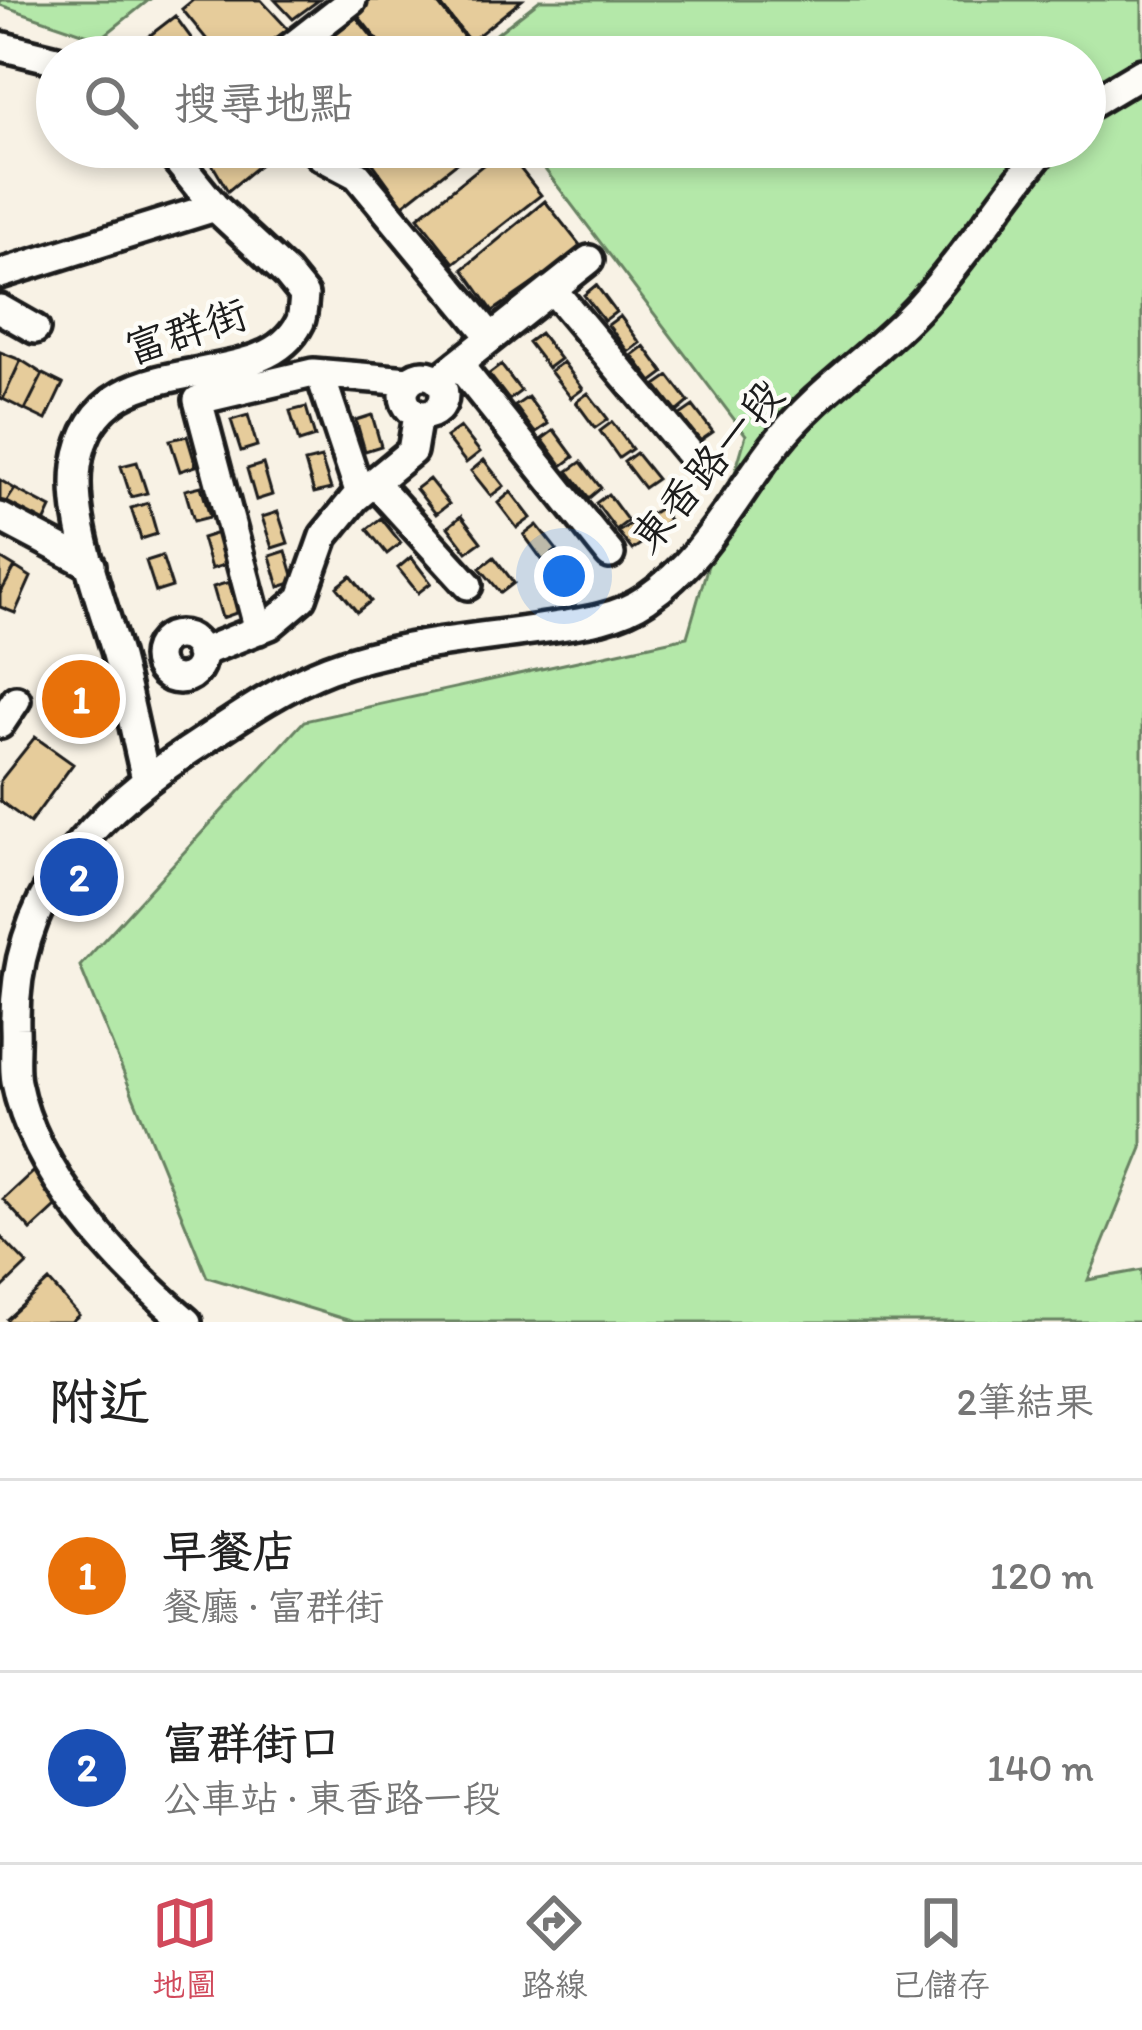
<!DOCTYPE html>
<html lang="zh-TW">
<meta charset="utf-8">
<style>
:root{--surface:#fff;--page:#f2f2f2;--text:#222;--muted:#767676;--line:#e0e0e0;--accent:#d1495b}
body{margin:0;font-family:Itim,"LXGW WenKai TC",sans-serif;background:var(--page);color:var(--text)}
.you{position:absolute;left:564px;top:576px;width:42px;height:42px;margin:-30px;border:9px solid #fff;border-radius:50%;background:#1a73e8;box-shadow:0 0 0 18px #1a73e833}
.badge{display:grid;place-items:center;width:78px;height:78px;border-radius:50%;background:var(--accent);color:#fff;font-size:39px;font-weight:700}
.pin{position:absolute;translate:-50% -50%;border:6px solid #fff;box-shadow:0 3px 12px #0006}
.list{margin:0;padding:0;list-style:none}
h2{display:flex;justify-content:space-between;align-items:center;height:156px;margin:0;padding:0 48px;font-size:51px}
h2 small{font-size:39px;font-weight:400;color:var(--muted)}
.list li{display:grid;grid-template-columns:78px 1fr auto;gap:36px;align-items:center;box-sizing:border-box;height:192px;padding:0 48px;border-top:3px solid var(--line)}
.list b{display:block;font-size:45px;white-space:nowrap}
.list p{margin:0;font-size:39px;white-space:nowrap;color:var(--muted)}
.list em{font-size:39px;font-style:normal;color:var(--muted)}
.icon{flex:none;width:66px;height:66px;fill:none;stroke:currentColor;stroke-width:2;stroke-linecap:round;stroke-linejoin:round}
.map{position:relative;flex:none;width:1142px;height:1322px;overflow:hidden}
.search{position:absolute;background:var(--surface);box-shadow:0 6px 18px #0003;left:36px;right:36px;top:36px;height:132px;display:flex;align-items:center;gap:30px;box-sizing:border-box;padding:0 42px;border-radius:66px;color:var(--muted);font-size:45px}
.sheet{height:540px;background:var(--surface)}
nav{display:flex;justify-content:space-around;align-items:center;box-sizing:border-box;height:168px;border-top:3px solid var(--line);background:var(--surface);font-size:33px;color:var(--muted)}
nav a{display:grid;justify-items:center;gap:6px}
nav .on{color:var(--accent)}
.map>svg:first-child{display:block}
.green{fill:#b4e8a9;stroke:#688262;stroke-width:3}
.building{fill:#e6cc9b;stroke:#1c1c1c;stroke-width:3}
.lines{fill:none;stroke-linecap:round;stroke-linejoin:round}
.minor-casing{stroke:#1c1c1c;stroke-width:36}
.minor{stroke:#fdfcf7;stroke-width:27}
.labels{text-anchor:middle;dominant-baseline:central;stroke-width:9;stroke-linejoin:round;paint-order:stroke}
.street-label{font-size:42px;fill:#1c1c1c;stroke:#fdfcf7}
</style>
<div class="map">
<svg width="1142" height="1322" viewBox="0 0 1142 1322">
<rect width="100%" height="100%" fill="#f8f2e5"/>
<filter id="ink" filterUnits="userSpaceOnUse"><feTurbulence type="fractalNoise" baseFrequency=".00833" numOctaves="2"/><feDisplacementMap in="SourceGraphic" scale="24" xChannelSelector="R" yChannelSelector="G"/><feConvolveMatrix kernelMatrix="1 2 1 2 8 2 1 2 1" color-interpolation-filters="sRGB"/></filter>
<g filter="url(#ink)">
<path class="green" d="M 0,0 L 149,0 L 100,39 L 0,5 Z
M 540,0 L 1142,0 L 1142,1148 L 1088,1280 L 1142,1270 L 1142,1322 L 354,1322 L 207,1277 L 80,966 L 304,721 L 687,637 L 746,435 L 528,147 L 1085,147 L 1085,57 L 467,57 Z"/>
<path class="building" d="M 193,0 L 261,0 L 288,29 L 250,57 L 221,57 L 182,9 Z
M 275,0 L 319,0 L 293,19 Z
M 369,0 L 435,0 L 468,42 L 450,57 L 388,57 L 353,13 Z
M 437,0 L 522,0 L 470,42 Z
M 355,12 L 391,57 L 299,57 Z
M 175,16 L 205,57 L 135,57 L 131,50 Z
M 202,147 L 281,147 L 228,191 Z
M 361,147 L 477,147 L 403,205 Z
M 504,148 L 541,195 L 454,263 L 418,217 Z
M 545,201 L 583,249 L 493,311 L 463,269 Z
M 596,285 L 616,312 L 604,321 L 584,295 Z
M 620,316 L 640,343 L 628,352 L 608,325 Z
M 540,333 L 560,359 L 548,368 L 528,342 Z
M 644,346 L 664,373 L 652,382 L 632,355 Z
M 0,352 L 21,360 L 3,399 L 0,398 Z
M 21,360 L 43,374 L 25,410 L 3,399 Z
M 563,362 L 583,389 L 571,398 L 550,371 Z
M 501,365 L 521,391 L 509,400 L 489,374 Z
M 43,374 L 63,384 L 46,420 L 25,410 Z
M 669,376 L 689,402 L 677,412 L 656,385 Z
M 588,393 L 608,419 L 595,428 L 576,402 Z
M 528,397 L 548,424 L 535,433 L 515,406 Z
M 693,406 L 713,432 L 700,441 L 680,415 Z
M 306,407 L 315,437 L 299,442 L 290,411 Z
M 248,415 L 257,446 L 241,451 L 231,420 Z
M 372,415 L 381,446 L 365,451 L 356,420 Z
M 612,422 L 632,449 L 619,458 L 600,431 Z
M 460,427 L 480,452 L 466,463 L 446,437 Z
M 554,430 L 574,457 L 562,466 L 542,439 Z
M 187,436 L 196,466 L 180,471 L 170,440 Z
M 636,453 L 657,479 L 644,488 L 624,462 Z
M 321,458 L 331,489 L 314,493 L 305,462 Z
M 484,460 L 504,486 L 491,496 L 471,471 Z
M 137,462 L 147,493 L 131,497 L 121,466 Z
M 581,462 L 601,488 L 589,498 L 568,471 Z
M 263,464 L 272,495 L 256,500 L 247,469 Z
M 429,479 L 449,504 L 436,514 L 416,489 Z
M 0,480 L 15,489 L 1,510 L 0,509 Z
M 201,486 L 210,517 L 194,521 L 185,490 Z
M 15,489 L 51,508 L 39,533 L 1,510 Z
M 511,492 L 531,518 L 517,528 L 498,503 Z
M 608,494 L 628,521 L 616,530 L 596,503 Z
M 148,503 L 157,534 L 141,539 L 131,508 Z
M 660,508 L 669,520 L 655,531 L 645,518 Z
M 278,512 L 288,543 L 272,548 L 262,517 Z
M 461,516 L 481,542 L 467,552 L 448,527 Z
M 381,518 L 401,543 L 387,554 L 367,529 Z
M 632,523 L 645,541 L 632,550 L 618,532 Z
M 537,525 L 557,550 L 543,561 L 524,535 Z
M 218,533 L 227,564 L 211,569 L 202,538 Z
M 286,551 L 295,582 L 279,587 L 270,556 Z
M 162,556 L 172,587 L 156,592 L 146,561 Z
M 561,556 L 575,573 L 562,583 L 548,567 Z
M 411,557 L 431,583 L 418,593 L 398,568 Z
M 494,557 L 514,583 L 501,593 L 480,568 Z
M 0,558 L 15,567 L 0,594 Z
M 15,567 L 31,577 L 15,613 L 0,607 L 0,594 Z
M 351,576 L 371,601 L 357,612 L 337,587 Z
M 229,582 L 239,612 L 222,618 L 213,587 Z
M 96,687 L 100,710 L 67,713 L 62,688 Z
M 35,737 L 73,764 L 30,823 L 0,801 L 0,781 Z
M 41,1164 L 69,1195 L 31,1230 L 3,1199 Z
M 0,1236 L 27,1264 L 0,1290 Z
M 49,1281 L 79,1315 L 71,1322 L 10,1322 L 7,1319 Z"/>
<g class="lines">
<g class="minor-casing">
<path id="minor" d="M 0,46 L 57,60
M 279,57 L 352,0
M 1085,107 L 1142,73
M 312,147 L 321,156 L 357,175 L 491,337
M 0,274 L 215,207
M 552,289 L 697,462
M 0,309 L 35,329
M 458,364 L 610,554
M 320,374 L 360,494
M404 395a20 20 0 1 1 40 0a20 20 0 1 1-40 0Z
M 438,380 L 589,260
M 374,482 L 468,585
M 0,517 L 91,565
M 259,630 L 198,400 L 313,373 L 409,381
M157 657a22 22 0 1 1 44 0a22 22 0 1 1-44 0Z
M 200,653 L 270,625 L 302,598 L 324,536 L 355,498 L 412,451 L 418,415
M 0,724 L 16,700
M 146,779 C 136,738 128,695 117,654 C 101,599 70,523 77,466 C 94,336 261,403 300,322 C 303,315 303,303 304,295 L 287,274 L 215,207 L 166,147
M 187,1322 C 118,1263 34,1174 16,1082 C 13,1065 16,1045 15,1028 C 12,899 87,819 188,751 C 232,722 279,688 329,669 C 394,645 465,640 533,630 C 571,624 614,621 646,599 C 706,558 734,497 778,441 C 820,388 878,353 922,304 C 967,254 1003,198 1045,147"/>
</g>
<use href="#minor" class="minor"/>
</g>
</g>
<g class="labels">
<g class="street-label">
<text transform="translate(186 331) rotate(-18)">富群街</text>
<text transform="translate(707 466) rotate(-50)">東香路一段</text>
</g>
</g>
</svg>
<div class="you"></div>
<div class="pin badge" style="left:81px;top:699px;background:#e8710a">1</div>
<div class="pin badge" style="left:79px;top:877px;background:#1a4fb4">2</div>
<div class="search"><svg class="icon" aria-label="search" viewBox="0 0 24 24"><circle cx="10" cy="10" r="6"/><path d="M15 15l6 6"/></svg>搜尋地點</div>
</div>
<section class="sheet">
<h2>附近<small>2筆結果</small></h2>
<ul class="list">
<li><span class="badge" style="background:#e8710a">1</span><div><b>早餐店</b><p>餐廳 · 富群街</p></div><em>120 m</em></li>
<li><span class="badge" style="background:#1a4fb4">2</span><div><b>富群街口</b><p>公車站 · 東香路一段</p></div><em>140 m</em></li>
</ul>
</section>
<nav>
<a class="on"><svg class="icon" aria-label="map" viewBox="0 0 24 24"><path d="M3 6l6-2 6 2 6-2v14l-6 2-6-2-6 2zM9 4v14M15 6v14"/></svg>地圖</a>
<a><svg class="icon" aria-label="directions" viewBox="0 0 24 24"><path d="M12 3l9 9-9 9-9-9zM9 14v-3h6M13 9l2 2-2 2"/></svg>路線</a>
<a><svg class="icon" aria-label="saved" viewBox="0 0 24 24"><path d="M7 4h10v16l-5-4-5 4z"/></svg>已儲存</a>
</nav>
